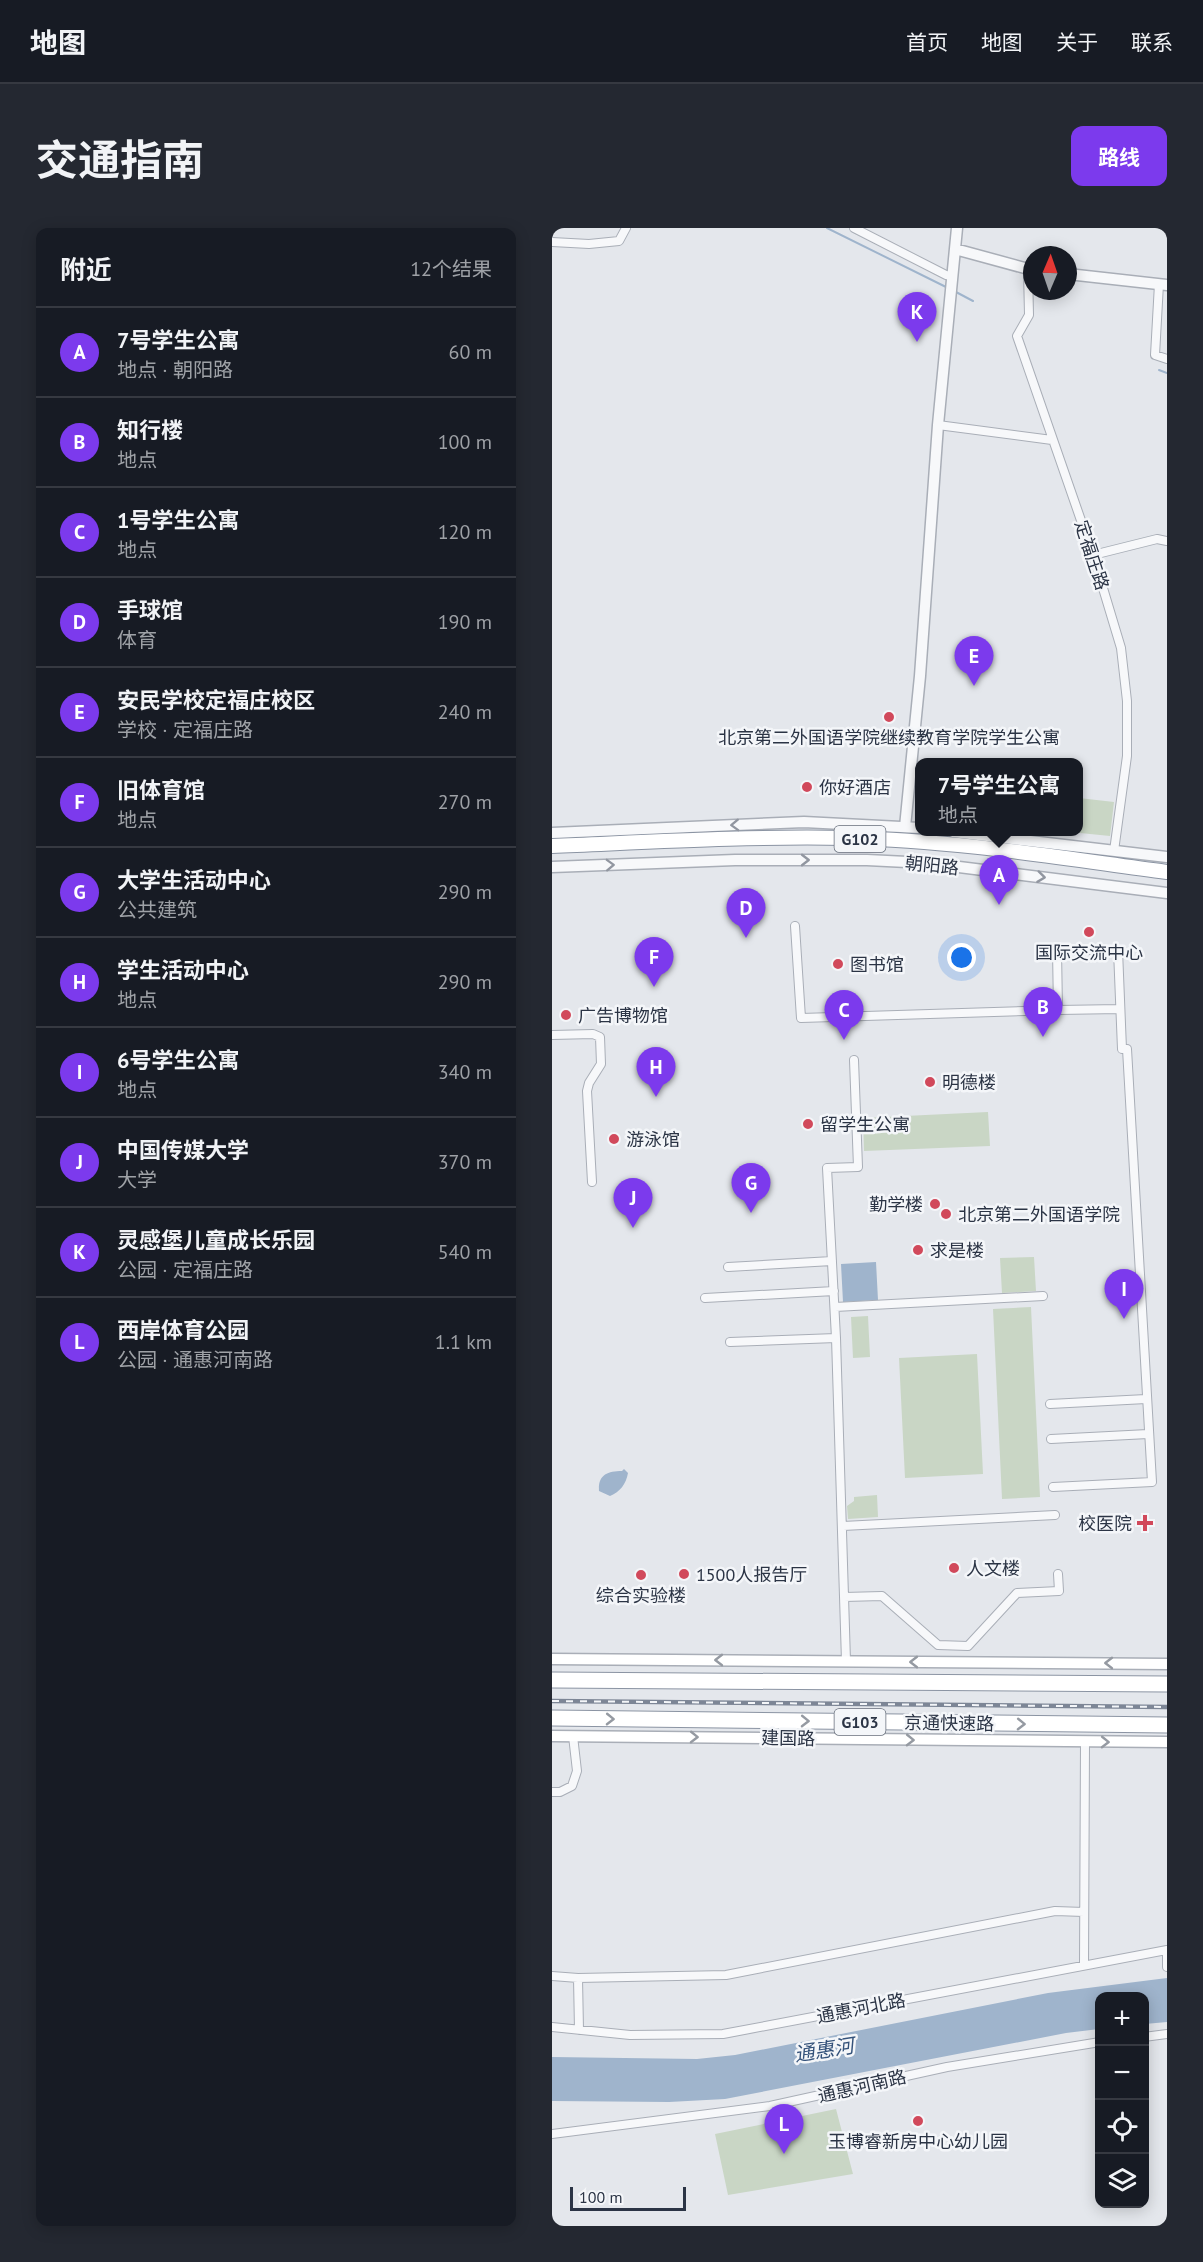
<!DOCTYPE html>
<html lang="zh">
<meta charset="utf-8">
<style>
:root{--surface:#171b24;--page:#242831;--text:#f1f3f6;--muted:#9ea1a6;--line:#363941;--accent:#7c3aed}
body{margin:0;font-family:"PT Sans","Noto Sans SC",sans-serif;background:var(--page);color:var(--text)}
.controls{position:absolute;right:18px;bottom:18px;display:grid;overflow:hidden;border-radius:12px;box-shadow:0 3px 15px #0003}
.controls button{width:54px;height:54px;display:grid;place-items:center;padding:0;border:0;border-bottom:2px solid var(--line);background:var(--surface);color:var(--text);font:30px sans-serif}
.compass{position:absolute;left:471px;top:18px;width:54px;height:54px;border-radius:50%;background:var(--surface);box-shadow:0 3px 15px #0003;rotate:2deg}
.scale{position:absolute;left:18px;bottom:15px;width:116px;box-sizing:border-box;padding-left:6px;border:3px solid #2b3445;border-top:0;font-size:16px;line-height:21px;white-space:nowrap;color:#2b3445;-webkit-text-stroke:4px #f4f6f9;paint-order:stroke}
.you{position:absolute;left:410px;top:730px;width:21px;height:21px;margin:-15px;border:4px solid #fff;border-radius:50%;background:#1a73e8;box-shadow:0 0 0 9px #1a73e833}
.badge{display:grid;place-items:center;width:39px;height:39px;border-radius:50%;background:var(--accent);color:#fff;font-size:20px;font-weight:700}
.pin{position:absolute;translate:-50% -50px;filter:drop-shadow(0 2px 3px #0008)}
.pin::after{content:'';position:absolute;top:32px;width:21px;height:18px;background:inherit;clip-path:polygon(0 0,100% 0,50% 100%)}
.popup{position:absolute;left:363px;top:530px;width:168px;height:78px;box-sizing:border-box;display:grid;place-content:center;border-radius:12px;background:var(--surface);filter:drop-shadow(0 2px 4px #0005);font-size:20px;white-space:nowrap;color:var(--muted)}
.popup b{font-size:22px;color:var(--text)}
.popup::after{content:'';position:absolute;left:50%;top:100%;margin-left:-12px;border:12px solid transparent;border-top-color:var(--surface)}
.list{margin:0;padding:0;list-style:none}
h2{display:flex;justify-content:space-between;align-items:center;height:78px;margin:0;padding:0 24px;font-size:26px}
h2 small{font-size:20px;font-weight:400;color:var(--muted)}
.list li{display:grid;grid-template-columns:39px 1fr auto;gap:18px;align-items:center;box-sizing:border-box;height:90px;padding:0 24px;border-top:2px solid var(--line)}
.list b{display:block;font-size:22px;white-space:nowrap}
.list p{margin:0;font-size:20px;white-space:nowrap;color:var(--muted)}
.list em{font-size:20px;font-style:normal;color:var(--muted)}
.icon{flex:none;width:33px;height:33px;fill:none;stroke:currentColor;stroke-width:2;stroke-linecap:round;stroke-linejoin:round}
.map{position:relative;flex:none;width:615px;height:1998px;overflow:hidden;border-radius:12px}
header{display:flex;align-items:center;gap:36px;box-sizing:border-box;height:84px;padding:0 30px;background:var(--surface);border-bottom:2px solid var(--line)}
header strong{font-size:28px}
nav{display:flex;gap:33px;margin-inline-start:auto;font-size:21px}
.intro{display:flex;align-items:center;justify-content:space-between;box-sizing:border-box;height:144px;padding:0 36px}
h1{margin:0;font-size:42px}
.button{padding:15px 27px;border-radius:12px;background:var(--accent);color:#fff;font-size:21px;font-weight:700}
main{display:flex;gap:36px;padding:0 36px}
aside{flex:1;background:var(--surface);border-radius:12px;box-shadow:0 3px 15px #0003}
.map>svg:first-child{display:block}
.green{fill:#c9d6c5}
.water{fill:#9fb4cc}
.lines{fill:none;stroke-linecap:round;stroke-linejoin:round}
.stream{stroke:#9fb4cc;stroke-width:2}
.minor-casing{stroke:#a9aeb7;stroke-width:10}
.tertiary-casing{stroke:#a9aeb7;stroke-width:13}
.secondary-casing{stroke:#a9aeb7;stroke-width:13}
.trunk-casing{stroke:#8b94a3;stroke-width:16}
.motorway-casing{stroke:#8b94a3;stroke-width:17}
.minor{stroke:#f7f8fa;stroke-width:8}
.tertiary{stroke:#f7f8fa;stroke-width:10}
.secondary{stroke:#fff;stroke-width:10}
.trunk{stroke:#fff;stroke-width:14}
.motorway{stroke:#fff;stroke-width:15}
.rail-casing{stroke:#7d8696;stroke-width:4.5}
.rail{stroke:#f4f6f9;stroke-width:2;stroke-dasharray:7;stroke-linecap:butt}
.oneway{stroke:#9196a0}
.oneway2{stroke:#959aa2}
.poi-dot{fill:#d1495b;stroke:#f4f6f9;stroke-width:2}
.labels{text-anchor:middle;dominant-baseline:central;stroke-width:5;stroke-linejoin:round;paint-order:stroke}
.shield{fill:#f4f6f9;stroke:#676e7b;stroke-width:1.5}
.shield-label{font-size:16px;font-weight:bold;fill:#2b3445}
.street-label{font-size:18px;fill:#2b3445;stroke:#f4f6f9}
.poi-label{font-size:18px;fill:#2b3445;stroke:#f4f6f9;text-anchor:start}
.water-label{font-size:20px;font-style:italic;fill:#34527a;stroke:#f4f6f9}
</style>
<header>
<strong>地图</strong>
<nav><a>首页</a><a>地图</a><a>关于</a><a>联系</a></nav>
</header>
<div class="intro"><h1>交通指南</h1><a class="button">路线</a></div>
<main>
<aside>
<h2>附近<small>12个结果</small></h2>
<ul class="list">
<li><span class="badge">A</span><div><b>7号学生公寓</b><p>地点 · 朝阳路</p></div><em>60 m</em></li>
<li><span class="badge">B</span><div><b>知行楼</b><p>地点</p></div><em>100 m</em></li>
<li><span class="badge">C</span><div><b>1号学生公寓</b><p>地点</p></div><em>120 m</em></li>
<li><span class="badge">D</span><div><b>手球馆</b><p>体育</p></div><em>190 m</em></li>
<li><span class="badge">E</span><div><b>安民学校定福庄校区</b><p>学校 · 定福庄路</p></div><em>240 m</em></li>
<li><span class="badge">F</span><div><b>旧体育馆</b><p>地点</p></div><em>270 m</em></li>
<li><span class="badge">G</span><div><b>大学生活动中心</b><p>公共建筑</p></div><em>290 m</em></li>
<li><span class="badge">H</span><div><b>学生活动中心</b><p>地点</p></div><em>290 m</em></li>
<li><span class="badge">I</span><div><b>6号学生公寓</b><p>地点</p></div><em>340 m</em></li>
<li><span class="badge">J</span><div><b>中国传媒大学</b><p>大学</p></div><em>370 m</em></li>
<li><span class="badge">K</span><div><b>灵感堡儿童成长乐园</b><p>公园 · 定福庄路</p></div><em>540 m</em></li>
<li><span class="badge">L</span><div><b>西岸体育公园</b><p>公园 · 通惠河南路</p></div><em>1.1 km</em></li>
</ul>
</aside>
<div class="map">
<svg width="615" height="1998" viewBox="0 0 615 1998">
<rect width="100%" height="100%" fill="#e4e7ec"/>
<path class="green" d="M 527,570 L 562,574 L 558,608 L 518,604 L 526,604 Z
M 436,884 L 438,918 L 312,923 L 311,890 Z
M 482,1029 L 484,1063 L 450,1065 L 448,1030 Z
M 479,1079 L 488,1269 L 450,1271 L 441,1081 Z
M 316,1088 L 318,1129 L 301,1130 L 299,1089 Z
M 425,1126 L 431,1246 L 353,1250 L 347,1130 Z
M 325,1267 L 326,1289 L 296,1291 L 295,1278 L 302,1273 L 302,1269 Z
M 284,1881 L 301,1946 L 176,1967 L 163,1906 Z"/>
<path class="water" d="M 324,1034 L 326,1072 L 291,1074 L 289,1036 Z
M 72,1241 L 76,1245 C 74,1256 68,1264 58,1268 L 47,1263 C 46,1247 55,1243 70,1243 Z
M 615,1750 L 615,1794 L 593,1796 L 592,1768 L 548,1768 L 547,1801 L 514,1805 L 173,1871 L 117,1874 L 0,1873 L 0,1829 L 145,1831 L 183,1827 L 496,1765 Z"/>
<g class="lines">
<path class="stream" d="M 275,0 L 396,60
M 404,64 L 421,73
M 607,142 L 615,145"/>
<g class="minor-casing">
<path id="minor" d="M 302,0 L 394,47 L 400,48
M 0,14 L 37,16 L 67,13 L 74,0
M 476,42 L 477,87 L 465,108 L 541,327 L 569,420 L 575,473 L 575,528 L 562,623
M 607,56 L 603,127 L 615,131
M 386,197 L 500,212
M 541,327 L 605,311 L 615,313
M 243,698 L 249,790 L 506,782
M 0,807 L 41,806 L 48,809 L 49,836 L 37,855 L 35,863 L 40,954
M 176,1039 L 280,1033
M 153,1070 L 282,1063
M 283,1079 L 491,1068
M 178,1114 L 284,1110
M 498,1176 L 594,1171
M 499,1211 L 596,1206
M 501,1259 L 600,1254 L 575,821 L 570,821 L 566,722 L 505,722 L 506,782 L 568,781
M 291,1298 L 503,1287
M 292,1369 L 330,1368 L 386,1417 L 416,1418 L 465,1365 L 507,1363 L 506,1346
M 294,1433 L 284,1110 L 275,940 L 306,939 L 302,832
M 0,1564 L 8,1564 L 20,1558 L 25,1543 L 21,1508
M 615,1727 L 615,1739
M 532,1737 L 533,1514
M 0,1748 L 26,1750 L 174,1747 L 503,1683 L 532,1684
M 26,1750 L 27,1802
M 0,1799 L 78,1807 L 171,1806 L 615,1722
M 592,1809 L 615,1806
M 0,1906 L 218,1878 L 395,1839 L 548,1814"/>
</g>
<g class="tertiary-casing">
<path id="tertiary" d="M 403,21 L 480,42
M 516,46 L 615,57
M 353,599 L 368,448 L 386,197 L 405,0
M 401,604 L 615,629
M 0,605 L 252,594 L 368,600
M 0,639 L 183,632 L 315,632 L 375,635 L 615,665"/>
</g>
<g class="secondary-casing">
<path id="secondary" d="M 0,1431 L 615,1436
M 0,1508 L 615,1514"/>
</g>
<g class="trunk-casing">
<path id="trunk" d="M 0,618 C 98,614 197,608 295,610 C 402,612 509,630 615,644"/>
</g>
<g class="motorway-casing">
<path id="motorway" d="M 0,1452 L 615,1456
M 0,1490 L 615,1497"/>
</g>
<use href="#minor" class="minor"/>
<use href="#tertiary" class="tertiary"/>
<use href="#secondary" class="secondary"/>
<use href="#trunk" class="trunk"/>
<use href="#motorway" class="motorway"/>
<g class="rail-casing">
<path id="rail" d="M 0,1473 L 615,1479"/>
</g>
<use href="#rail" class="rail"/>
</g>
<defs><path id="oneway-chevron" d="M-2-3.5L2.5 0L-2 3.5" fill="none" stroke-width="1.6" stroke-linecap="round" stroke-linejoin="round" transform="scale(1.5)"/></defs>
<g class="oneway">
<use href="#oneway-chevron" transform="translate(183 597) rotate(178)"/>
<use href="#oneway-chevron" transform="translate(253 632)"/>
<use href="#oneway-chevron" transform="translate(58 637) rotate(-2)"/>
<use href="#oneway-chevron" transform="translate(489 649) rotate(7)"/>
</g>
<g class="oneway2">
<use href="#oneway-chevron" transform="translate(167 1432) rotate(-180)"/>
<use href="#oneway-chevron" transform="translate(362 1434) rotate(-180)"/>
<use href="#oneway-chevron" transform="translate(557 1435) rotate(-180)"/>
<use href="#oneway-chevron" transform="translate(58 1491) rotate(1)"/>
<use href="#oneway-chevron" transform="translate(253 1493) rotate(1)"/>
<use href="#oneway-chevron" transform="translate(469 1496) rotate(1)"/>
<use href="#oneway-chevron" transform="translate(142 1509) rotate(1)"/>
<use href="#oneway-chevron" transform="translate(358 1512) rotate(1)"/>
<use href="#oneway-chevron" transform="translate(553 1514) rotate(1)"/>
</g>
<g class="poi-dot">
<circle cx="337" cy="489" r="6"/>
<circle cx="255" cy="559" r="6"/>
<circle cx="537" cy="704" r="6"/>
<circle cx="286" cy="736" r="6"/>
<circle cx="14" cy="787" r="6"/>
<circle cx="378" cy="854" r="6"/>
<circle cx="256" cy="896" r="6"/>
<circle cx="62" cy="911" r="6"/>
<circle cx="383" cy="976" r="6"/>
<circle cx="394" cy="986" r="6"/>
<circle cx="366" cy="1022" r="6"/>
<path d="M590 1286h6v6h6v6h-6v6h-6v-6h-6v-6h6z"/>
<circle cx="402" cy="1340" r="6"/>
<circle cx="132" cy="1346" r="6"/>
<circle cx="89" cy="1347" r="6"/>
<circle cx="366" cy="1893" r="6"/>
</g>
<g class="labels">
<g class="shield">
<rect x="282.5" y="598" width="51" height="26" rx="4.5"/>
<rect x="282.5" y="1481" width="51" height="26" rx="4.5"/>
</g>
<g class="shield-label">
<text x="308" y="611">G102</text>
<text x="308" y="1494">G103</text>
</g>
<g class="street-label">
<text transform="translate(540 327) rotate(72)">定福庄路</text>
<text transform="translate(380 637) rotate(6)">朝阳路</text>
<text transform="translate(397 1495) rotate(1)">京通快速路</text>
<text transform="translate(236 1510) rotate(1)">建国路</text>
<text transform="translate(309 1780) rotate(-11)">通惠河北路</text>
<text transform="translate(310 1858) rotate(-13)">通惠河南路</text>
</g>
<g class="poi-label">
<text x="337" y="509" text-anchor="middle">北京第二外国语学院继续教育学院学生公寓</text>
<text x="267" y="559">你好酒店</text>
<text x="537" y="724" text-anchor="middle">国际交流中心</text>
<text x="298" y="736">图书馆</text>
<text x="26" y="787">广告博物馆</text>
<text x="390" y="854">明德楼</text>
<text x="268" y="896">留学生公寓</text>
<text x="74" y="911">游泳馆</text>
<text x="371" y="976" text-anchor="end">勤学楼</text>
<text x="406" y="986">北京第二外国语学院</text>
<text x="378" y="1022">求是楼</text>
<text x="580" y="1295" text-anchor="end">校医院</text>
<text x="414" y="1340">人文楼</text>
<text x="144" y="1346">1500人报告厅</text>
<text x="89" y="1367" text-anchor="middle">综合实验楼</text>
<text x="366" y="1913" text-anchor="middle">玉博睿新房中心幼儿园</text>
</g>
<g class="water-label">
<text transform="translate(272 1822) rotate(-9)">通惠河</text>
</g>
</g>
</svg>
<div class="controls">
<button>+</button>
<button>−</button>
<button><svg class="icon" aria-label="locate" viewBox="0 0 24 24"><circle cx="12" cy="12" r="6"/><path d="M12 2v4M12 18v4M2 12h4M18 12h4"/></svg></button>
<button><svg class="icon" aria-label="layers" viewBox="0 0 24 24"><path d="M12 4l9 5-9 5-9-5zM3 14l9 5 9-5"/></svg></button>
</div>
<svg class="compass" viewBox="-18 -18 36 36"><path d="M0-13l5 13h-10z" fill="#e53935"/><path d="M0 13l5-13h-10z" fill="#9ea1a6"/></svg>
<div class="scale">100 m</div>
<div class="you"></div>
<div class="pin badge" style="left:447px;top:677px">A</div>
<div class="popup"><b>7号学生公寓</b>地点</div>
<div class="pin badge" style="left:491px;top:809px">B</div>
<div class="pin badge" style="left:292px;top:812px">C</div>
<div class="pin badge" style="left:194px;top:710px">D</div>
<div class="pin badge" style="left:422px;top:458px">E</div>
<div class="pin badge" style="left:102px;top:759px">F</div>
<div class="pin badge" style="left:199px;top:985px">G</div>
<div class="pin badge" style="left:104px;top:869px">H</div>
<div class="pin badge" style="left:572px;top:1091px">I</div>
<div class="pin badge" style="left:81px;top:1000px">J</div>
<div class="pin badge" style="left:365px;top:114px">K</div>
<div class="pin badge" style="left:232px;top:1926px">L</div>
</div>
</main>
